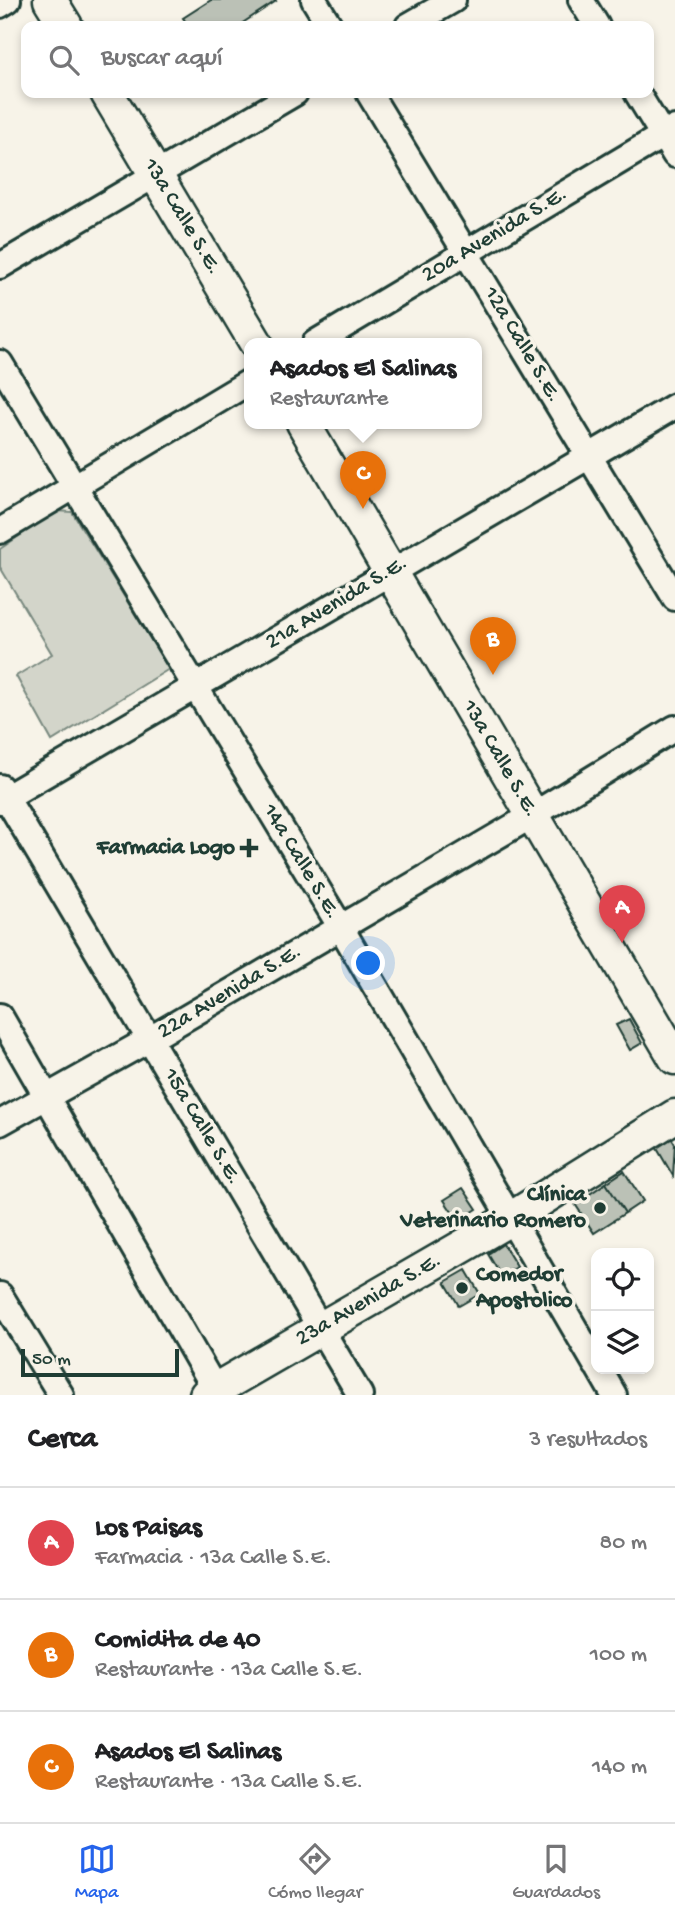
<!DOCTYPE html>
<html lang="es">
<meta charset="utf-8">
<style>
:root{--surface:#fff;--page:#f6f6f6;--text:#202124;--muted:#757577;--line:#e0e0e0;--accent:#2563eb}
body{margin:0;font-family:"Gochi Hand",sans-serif;background:var(--page);color:var(--text)}
.controls{position:absolute;right:21px;bottom:21px;display:grid;overflow:hidden;border-radius:14px;box-shadow:0 4px 10px #0003}
.controls button{width:63px;height:63px;display:grid;place-items:center;padding:0;border:0;border-bottom:2px solid var(--line);background:var(--surface);color:var(--text);font:35px sans-serif}
.scale{position:absolute;left:21px;bottom:18px;width:158px;box-sizing:border-box;padding-left:7px;border:4px solid #1f3d34;border-top:0;font-size:19px;line-height:24px;white-space:nowrap;color:#1f3d34;-webkit-text-stroke:5px #f7f3e8;paint-order:stroke}
.you{position:absolute;left:369px;top:964px;width:24px;height:24px;margin:-18px;border:5px solid #fff;border-radius:50%;background:#1a73e8;box-shadow:0 0 0 10px #1a73e833}
.badge{display:grid;place-items:center;width:46px;height:46px;border-radius:50%;background:var(--accent);color:#fff;font-size:23px;font-weight:700}
.pin{position:absolute;translate:-50% -58px;filter:drop-shadow(0 2px 4px #0008)}
.pin::after{content:'';position:absolute;top:37px;width:24px;height:21px;background:inherit;clip-path:polygon(0 0,100% 0,50% 100%)}
.popup{position:absolute;left:244px;top:338px;width:238px;height:91px;box-sizing:border-box;display:grid;place-content:center;border-radius:14px;background:var(--surface);filter:drop-shadow(0 2px 5px #0005);font-size:23px;white-space:nowrap;color:var(--muted)}
.popup b{font-size:26px;color:var(--text)}
.popup::after{content:'';position:absolute;left:50%;top:100%;margin-left:-14px;border:14px solid transparent;border-top-color:var(--surface)}
.list{margin:0;padding:0;list-style:none}
h2{display:flex;justify-content:space-between;align-items:center;height:91px;margin:0;padding:0 28px;font-size:30px}
h2 small{font-size:23px;font-weight:400;color:var(--muted)}
.list li{display:grid;grid-template-columns:46px 1fr auto;gap:21px;align-items:center;box-sizing:border-box;height:112px;padding:0 28px;border-top:2px solid var(--line)}
.list b{display:block;font-size:26px;white-space:nowrap}
.list p{margin:0;font-size:23px;white-space:nowrap;color:var(--muted)}
.list em{font-size:23px;font-style:normal;color:var(--muted)}
.icon{flex:none;width:38px;height:38px;fill:none;stroke:currentColor;stroke-width:2;stroke-linecap:round;stroke-linejoin:round}
.map{position:relative;flex:none;width:675px;height:1395px;overflow:hidden}
.search{position:absolute;background:var(--surface);box-shadow:0 4px 10px #0003;left:21px;right:21px;top:21px;height:77px;display:flex;align-items:center;gap:18px;box-sizing:border-box;padding:0 24px;border-radius:14px;color:var(--muted);font-size:26px}
.sheet{height:427px;background:var(--surface)}
nav{display:flex;justify-content:space-around;align-items:center;box-sizing:border-box;height:98px;border-top:2px solid var(--line);background:var(--surface);font-size:19px;color:var(--muted)}
nav a{display:grid;justify-items:center;gap:4px}
nav .on{color:var(--accent)}
.map>svg:first-child{display:block}
.green{fill:#d3d5ca;stroke:#79897f;stroke-width:2}
.building{fill:#bbc1b6;stroke:#1f3d34;stroke-width:2}
.lines{fill:none;stroke-linecap:round;stroke-linejoin:round}
.minor-casing{stroke:#1f3d34;stroke-width:30}
.tertiary-casing{stroke:#1f3d34;stroke-width:37}
.minor{stroke:#f7f3e8;stroke-width:24}
.tertiary{stroke:#f7f3e8;stroke-width:32}
.poi-dot{fill:#1f3d34;stroke:#f7f3e8;stroke-width:2.5}
.labels{text-anchor:middle;dominant-baseline:central;stroke-width:7;stroke-linejoin:round;paint-order:stroke}
.street-label{font-size:23px;fill:#1f3d34;stroke:#f7f3e8}
.poi-label{font-size:23px;font-weight:bold;fill:#1f3d34;stroke:#f7f3e8;text-anchor:end}
</style>
<div class="map">
<svg width="675" height="1395" viewBox="0 0 675 1395">
<rect width="100%" height="100%" fill="#f7f3e8"/>
<filter id="ink" filterUnits="userSpaceOnUse"><feTurbulence type="fractalNoise" baseFrequency=".0143" numOctaves="2"/><feDisplacementMap in="SourceGraphic" scale="14" xChannelSelector="R" yChannelSelector="G"/><feConvolveMatrix kernelMatrix="1 2 1 2 8 2 1 2 1" color-interpolation-filters="sRGB"/></filter>
<g filter="url(#ink)">
<path class="green" d="M 56,511 L 72,512 L 169,669 L 52,741 L 16,676 L 52,654 L 0,567 L 0,549 Z"/>
<path class="building" d="M 211,0 L 275,0 L 276,1 L 238,26 L 189,26 L 183,18 Z
M 629,1019 L 642,1043 L 630,1050 L 616,1025 Z
M 670,1136 L 675,1144 L 673,1176 L 655,1145 Z
M 624,1171 L 643,1201 L 625,1213 L 606,1183 Z
M 606,1183 L 625,1213 L 594,1233 L 575,1204 Z
M 463,1188 L 477,1209 L 458,1221 L 444,1200 Z
M 503,1244 L 517,1267 L 501,1276 L 488,1254 Z
M 466,1270 L 480,1294 L 459,1306 L 445,1282 Z"/>
<g class="lines">
<g class="minor-casing">
<path id="minor" d="M 314,0 L 330,26
M 581,0 L 597,26
M 0,5 L 8,0
M 408,26 L 453,0
M 369,93 L 675,598
M 637,93 L 675,155
M 0,266 L 295,93
M 315,343 L 675,128
M 0,363 L 340,926 L 596,1365
M 0,531 L 249,382
M 0,787 L 360,1395
M 0,801 L 675,406
M 0,1016 L 215,1389
M 0,1123 L 150,1039 L 533,815 L 675,728
M 0,1295 L 61,1395
M 599,1369 L 614,1395"/>
</g>
<g class="tertiary-casing">
<path id="tertiary" d="M 50,0 L 66,26
M 107,93 L 256,343
M 303,423 L 675,1058
M 206,1395 L 510,1219 L 675,1116"/>
</g>
<use href="#minor" class="minor"/>
<use href="#tertiary" class="tertiary"/>
</g>
</g>
<g class="poi-dot">
<path d="M245.5 837.5h7v7h7v7h-7v7h-7v-7h-7v-7h7z"/>
<circle cx="600" cy="1208" r="7"/>
<circle cx="462" cy="1288" r="7"/>
</g>
<g class="labels">
<g class="street-label">
<text transform="translate(182 217) rotate(59)">13a Calle S.E.</text>
<text transform="translate(495 235) rotate(-31)">20a Avenida S.E.</text>
<text transform="translate(522 345) rotate(59)">12a Calle S.E.</text>
<text transform="translate(337 603) rotate(-31)">21a Avenida S.E.</text>
<text transform="translate(500 759) rotate(60)">13a Calle S.E.</text>
<text transform="translate(301 862) rotate(59)">14a Calle S.E.</text>
<text transform="translate(230 992) rotate(-31)">22a Avenida S.E.</text>
<text transform="translate(202 1127) rotate(59)">15a Calle S.E.</text>
<text transform="translate(369 1300) rotate(-30)">23a Avenida S.E.</text>
</g>
<g class="poi-label">
<text x="235" y="848">Farmacia Logo</text>
<text x="586" y="1195">Clínica<tspan x="586" dy="26">Veterinario Romero</tspan></text>
<text x="476" y="1275" text-anchor="start">Comedor<tspan x="476" dy="26">Apostolico</tspan></text>
</g>
</g>
</svg>
<div class="controls">
<button><svg class="icon" aria-label="locate" viewBox="0 0 24 24"><circle cx="12" cy="12" r="6"/><path d="M12 2v4M12 18v4M2 12h4M18 12h4"/></svg></button>
<button><svg class="icon" aria-label="layers" viewBox="0 0 24 24"><path d="M12 4l9 5-9 5-9-5zM3 14l9 5 9-5"/></svg></button>
</div>
<div class="scale">50 m</div>
<div class="you"></div>
<div class="pin badge" style="left:622px;top:943px;background:#e0444e">A</div>
<div class="pin badge" style="left:493px;top:675px;background:#e8710a">B</div>
<div class="pin badge" style="left:363px;top:509px;background:#e8710a">C</div>
<div class="popup"><b>Asados El Salinas</b>Restaurante</div>
<div class="search"><svg class="icon" aria-label="search" viewBox="0 0 24 24"><circle cx="10" cy="10" r="6"/><path d="M15 15l6 6"/></svg>Buscar aquí</div>
</div>
<section class="sheet">
<h2>Cerca<small>3 resultados</small></h2>
<ul class="list">
<li><span class="badge" style="background:#e0444e">A</span><div><b>Los Paisas</b><p>Farmacia · 13a Calle S.E.</p></div><em>80 m</em></li>
<li><span class="badge" style="background:#e8710a">B</span><div><b>Comidita de 40</b><p>Restaurante · 13a Calle S.E.</p></div><em>100 m</em></li>
<li><span class="badge" style="background:#e8710a">C</span><div><b>Asados El Salinas</b><p>Restaurante · 13a Calle S.E.</p></div><em>140 m</em></li>
</ul>
</section>
<nav>
<a class="on"><svg class="icon" aria-label="map" viewBox="0 0 24 24"><path d="M3 6l6-2 6 2 6-2v14l-6 2-6-2-6 2zM9 4v14M15 6v14"/></svg>Mapa</a>
<a><svg class="icon" aria-label="directions" viewBox="0 0 24 24"><path d="M12 3l9 9-9 9-9-9zM9 14v-3h6M13 9l2 2-2 2"/></svg>Cómo llegar</a>
<a><svg class="icon" aria-label="saved" viewBox="0 0 24 24"><path d="M7 4h10v16l-5-4-5 4z"/></svg>Guardados</a>
</nav>
